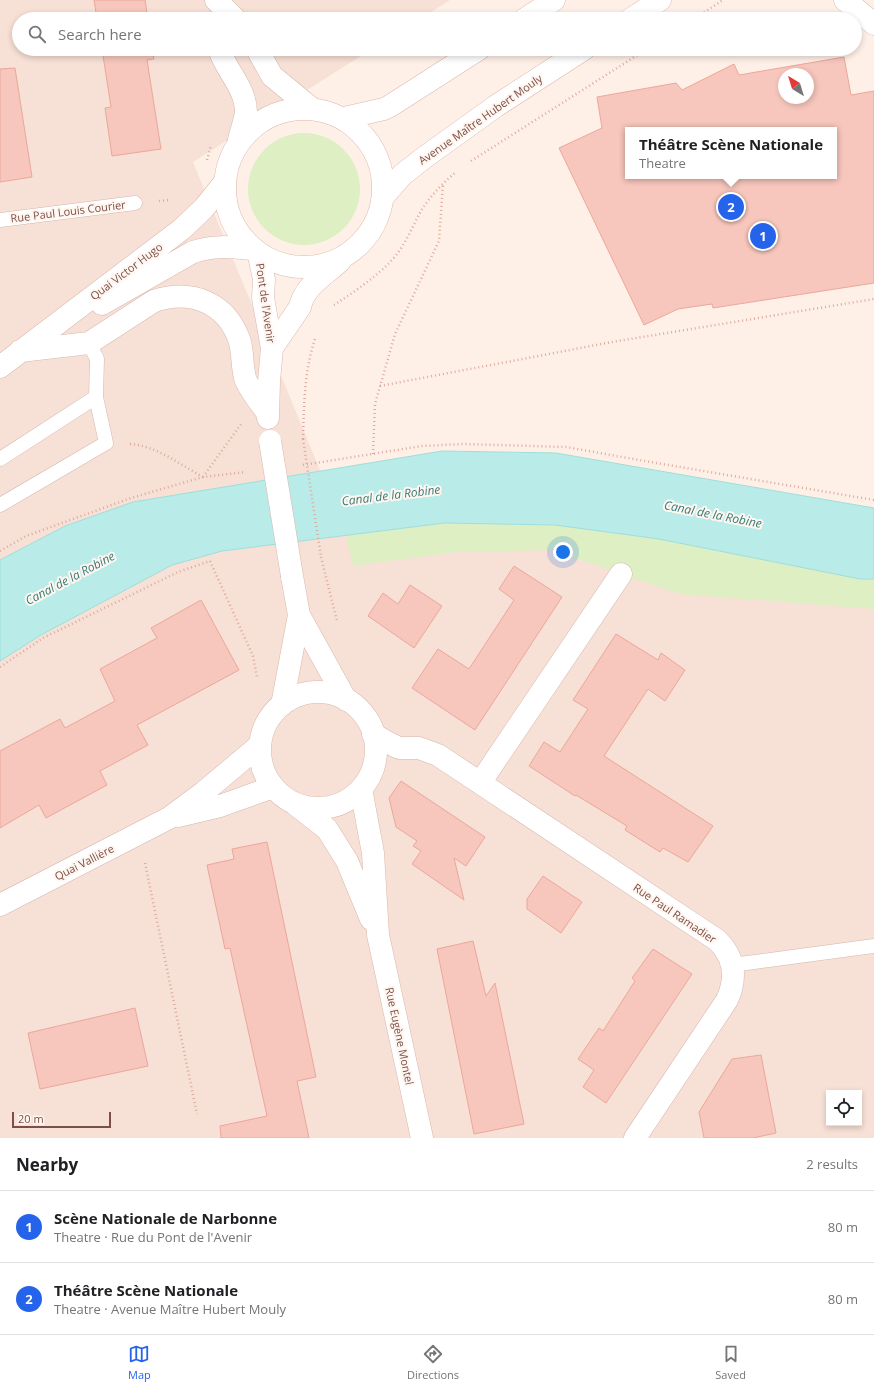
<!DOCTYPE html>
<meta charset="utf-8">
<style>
:root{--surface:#fff;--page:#f6f6f6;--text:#202124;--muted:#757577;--line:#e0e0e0;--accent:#2563eb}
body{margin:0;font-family:"Open Sans",sans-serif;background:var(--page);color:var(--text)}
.controls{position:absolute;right:12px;bottom:12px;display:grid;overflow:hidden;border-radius:0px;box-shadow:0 2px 6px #0003}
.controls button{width:36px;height:36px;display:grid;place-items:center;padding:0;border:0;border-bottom:1px solid var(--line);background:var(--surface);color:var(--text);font:20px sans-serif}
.compass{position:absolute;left:778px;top:68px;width:36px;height:36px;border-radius:50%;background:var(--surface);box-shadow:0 2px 6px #0003;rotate:322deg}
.scale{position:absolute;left:12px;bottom:10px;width:99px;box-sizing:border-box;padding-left:4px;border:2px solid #7c4f48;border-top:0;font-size:11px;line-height:14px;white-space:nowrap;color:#7c4f48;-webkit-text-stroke:3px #fff6f0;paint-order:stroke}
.you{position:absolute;left:563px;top:552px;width:14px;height:14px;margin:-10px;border:3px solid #fff;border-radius:50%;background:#1a73e8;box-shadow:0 0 0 6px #1a73e833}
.badge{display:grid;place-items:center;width:26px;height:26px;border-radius:50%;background:var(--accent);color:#fff;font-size:13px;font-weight:700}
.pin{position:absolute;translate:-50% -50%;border:2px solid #fff;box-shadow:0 1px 4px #0006}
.popup{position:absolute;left:625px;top:127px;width:212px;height:52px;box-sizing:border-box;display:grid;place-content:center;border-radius:0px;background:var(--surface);filter:drop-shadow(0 1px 3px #0005);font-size:13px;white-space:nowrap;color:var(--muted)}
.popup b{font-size:15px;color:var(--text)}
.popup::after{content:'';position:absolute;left:50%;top:100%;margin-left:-8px;border:8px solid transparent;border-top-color:var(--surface)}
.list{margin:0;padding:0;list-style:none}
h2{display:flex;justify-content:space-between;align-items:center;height:52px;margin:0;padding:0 16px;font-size:17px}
h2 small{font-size:13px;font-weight:400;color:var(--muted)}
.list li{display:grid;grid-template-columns:26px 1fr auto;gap:12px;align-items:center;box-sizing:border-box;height:72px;padding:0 16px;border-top:1px solid var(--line)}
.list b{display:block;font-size:15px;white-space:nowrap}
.list p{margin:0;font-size:13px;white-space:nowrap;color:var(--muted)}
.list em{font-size:13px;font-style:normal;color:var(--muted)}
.icon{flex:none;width:22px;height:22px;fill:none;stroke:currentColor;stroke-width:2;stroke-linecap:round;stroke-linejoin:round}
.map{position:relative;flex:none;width:874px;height:1138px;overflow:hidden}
.search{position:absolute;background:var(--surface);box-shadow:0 2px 6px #0003;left:12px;right:12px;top:12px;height:44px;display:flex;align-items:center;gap:10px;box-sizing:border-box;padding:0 14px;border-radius:22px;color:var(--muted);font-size:15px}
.sheet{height:196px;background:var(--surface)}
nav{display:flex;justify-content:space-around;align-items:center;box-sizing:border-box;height:56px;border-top:1px solid var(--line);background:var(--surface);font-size:11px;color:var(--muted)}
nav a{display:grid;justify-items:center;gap:2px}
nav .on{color:var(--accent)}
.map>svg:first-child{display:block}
.residential{fill:#f7e0d5;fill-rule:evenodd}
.green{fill:#deefc3}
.water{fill:#b9ebe8;stroke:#9ededa}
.building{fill:#f7c6bc;stroke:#eca79a;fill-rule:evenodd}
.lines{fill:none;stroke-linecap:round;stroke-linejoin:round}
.service-casing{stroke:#d5b6ae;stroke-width:15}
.minor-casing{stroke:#d5b6ae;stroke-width:23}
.tertiary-casing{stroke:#d5b6ae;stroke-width:23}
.secondary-casing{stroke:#dbb7ad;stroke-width:23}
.path{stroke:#dda99e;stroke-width:2.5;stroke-dasharray:1 3;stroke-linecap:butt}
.service{stroke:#fff;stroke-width:14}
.minor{stroke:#fff;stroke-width:22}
.tertiary{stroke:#fff;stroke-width:22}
.secondary{stroke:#fff;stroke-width:22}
.secondary-bridge-casing{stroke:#dbb7ad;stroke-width:23;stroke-linecap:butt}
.path-bridge{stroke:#dda99e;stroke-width:2.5;stroke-dasharray:1 3;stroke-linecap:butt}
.secondary-bridge{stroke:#fff;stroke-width:22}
.labels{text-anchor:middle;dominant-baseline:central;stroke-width:4;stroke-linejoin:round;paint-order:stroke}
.street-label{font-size:11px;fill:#7c4f48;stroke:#fff6f0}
.water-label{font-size:12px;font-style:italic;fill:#367b78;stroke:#fff6f0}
</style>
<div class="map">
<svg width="874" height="1138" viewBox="0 0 874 1138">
<rect width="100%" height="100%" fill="#fff0e7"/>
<path class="residential" d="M 0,0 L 450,0 L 420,19 L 19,19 L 19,49 L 372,49 L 193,162 L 353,550 L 547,534 L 874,575 L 874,1138 L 0,1138 ZM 829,1093 L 859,1093 L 859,1123 L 829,1123 Z"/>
<path class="green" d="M248 189a56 56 0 1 1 112 0a56 56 0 1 1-112 0Z
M 444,523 L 555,525 L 659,539 L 860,579 L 874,579 L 874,609 L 680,594 L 552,550 L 456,552 L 353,566 L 346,535 Z"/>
<path class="water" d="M 442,451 L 556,453 L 874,508 L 874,579 L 860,579 L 659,539 L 555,525 L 444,523 L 222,551 L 172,565 L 41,635 L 0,661 L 0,560 L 65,526 L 133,502 Z"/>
<path class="building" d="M 94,0 L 145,0 L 148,19 L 97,19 Z
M 102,49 L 152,49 L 154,59 L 147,60 L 161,149 L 112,156 L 105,108 L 111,107 Z
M 844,57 L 851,95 L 874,91 L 874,283 L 713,308 L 712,304 L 678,309 L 644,325 L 559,148 L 602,128 L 597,97 L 676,83 L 682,90 L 734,64 L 739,75 ZM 784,74 L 808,74 L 808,98 L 784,98 ZM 628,130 L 834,130 L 834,176 L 628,176 Z
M 15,68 L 32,177 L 0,182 L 0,69 Z
M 514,566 L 562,597 L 475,730 L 412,688 L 438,649 L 469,669 L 514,600 L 499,589 Z
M 410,585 L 442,606 L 414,648 L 368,616 L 383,593 L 398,604 Z
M 201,600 L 239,670 L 137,725 L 148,745 L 100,771 L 107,785 L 46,818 L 39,805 L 0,828 L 0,751 L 60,719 L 65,728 L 115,701 L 100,669 L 157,638 L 151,628 Z
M 616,634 L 658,660 L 661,653 L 685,670 L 665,701 L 648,689 L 604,756 L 713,826 L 688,862 L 663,848 L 660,852 L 625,830 L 627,826 L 576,795 L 575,796 L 529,766 L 544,742 L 560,752 L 588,709 L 573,700 Z
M 401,781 L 485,837 L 466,866 L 454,858 L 464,900 L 412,864 L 421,851 L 413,846 L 417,841 L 396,827 L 389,798 Z
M 267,842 L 316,1077 L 297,1081 L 309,1138 L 221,1138 L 220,1126 L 267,1116 L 230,948 L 225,949 L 207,865 L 234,859 L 232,849 Z
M 543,876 L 582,902 L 561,933 L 527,909 L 527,899 Z
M 473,941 L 486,996 L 495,983 L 524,1124 L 474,1134 L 437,949 Z
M 653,949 L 692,974 L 606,1103 L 583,1087 L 594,1070 L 578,1059 L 599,1028 L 603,1031 L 635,981 L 632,978 Z
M 135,1008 L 148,1066 L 40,1089 L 28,1033 Z
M 761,1055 L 776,1133 L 753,1138 L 704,1138 L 699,1112 L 732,1059 Z"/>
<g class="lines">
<g class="service-casing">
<path id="service" d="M 0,220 L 135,203
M 0,459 L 96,397
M 0,505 L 106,443 L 96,397 L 97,359 L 89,343
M 732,965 L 874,946"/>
</g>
<g class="minor-casing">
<path id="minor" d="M 845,0 L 874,24
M 373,734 L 387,742 L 399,748 L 419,748 L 438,755 L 717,940 C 735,957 737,978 727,1000 L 635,1138
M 480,783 L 621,574"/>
</g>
<g class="tertiary-casing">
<path id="tertiary" d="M 216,0 L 235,19
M 219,49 C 226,71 246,88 246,112 C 245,121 241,131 239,140
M 257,49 L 272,76 L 311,108
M 178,816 L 220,806 L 273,787
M 0,905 L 169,818 L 204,792 L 260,745"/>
</g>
<g class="secondary-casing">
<path id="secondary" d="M 525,19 L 554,0
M 631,19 L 660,0
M225 188a79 79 0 1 1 158 0a79 79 0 1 1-158 0Z
M 344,118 L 384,109 L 390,106 L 479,49
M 383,197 L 402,175 L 425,157 L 496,106 L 584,49
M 259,256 L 264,279 L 263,298 L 272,348 L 269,381 L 268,418
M 102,304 L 193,252 C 213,245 231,247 251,249
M 272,348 L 300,307 C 304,286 325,275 340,261
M 20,351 L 89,343 L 154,301 C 191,289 227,302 240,342 C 243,354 242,367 245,378 C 248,388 262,405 268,414
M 0,367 L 182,229 L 204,208 L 224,183
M 299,615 L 346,700
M260 750a58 58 0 1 1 116 0a58 58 0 1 1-116 0Z
M 282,705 L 299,615 L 292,576
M 361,789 L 373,853 L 378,935 L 422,1138
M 296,805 L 327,829 L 347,861 L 371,919"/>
</g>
<path class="path" d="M 694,19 L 723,0
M 207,160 L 211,145
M 471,161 L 647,49
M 159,201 L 170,200
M 334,305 C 354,292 375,278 392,260 C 405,246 412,227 421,211 C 430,196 443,183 456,172
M 380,386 L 612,342 L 874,299
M 303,439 C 304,405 304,372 315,339
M 130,444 C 157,446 179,464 203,477
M 373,454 L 375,404 L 395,334 L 439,241 L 443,184
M 303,465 L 422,446 L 463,444 L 566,447 L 639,460 L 874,500
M 203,477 L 241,424
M 0,551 L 26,536 L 131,498 L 203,477 L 246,472
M 321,557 L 337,621
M 0,667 L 43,638 L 178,572 L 210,561 L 253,656 L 257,677
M 145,863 L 197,1114"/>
<use href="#service" class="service"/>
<use href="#minor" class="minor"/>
<use href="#tertiary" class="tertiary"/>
<use href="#secondary" class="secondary"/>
<g class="secondary-bridge-casing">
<path id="secondary-bridge" d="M 270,441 L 292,576"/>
</g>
<path class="path-bridge" d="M 303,439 L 321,557"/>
<use href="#secondary-bridge" class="secondary-bridge"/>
</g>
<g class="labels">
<g class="street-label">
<text transform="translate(480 119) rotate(-35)">Avenue Maître Hubert Mouly</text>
<text transform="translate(68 211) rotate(-7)">Rue Paul Louis Courier</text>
<text transform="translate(126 271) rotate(-37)">Quai Victor Hugo</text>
<text transform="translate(266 303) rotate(82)">Pont de l'Avenir</text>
<text transform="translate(84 862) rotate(-27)">Quai Vallière</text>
<text transform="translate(675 913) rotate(34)">Rue Paul Ramadier</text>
<text transform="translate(400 1036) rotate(78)">Rue Eugène Montel</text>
</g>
<g class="water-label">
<text transform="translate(391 495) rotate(-7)">Canal de la Robine</text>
<text transform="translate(713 514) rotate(11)">Canal de la Robine</text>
<text transform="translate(70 578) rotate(-28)">Canal de la Robine</text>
</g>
</g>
</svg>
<div class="controls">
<button><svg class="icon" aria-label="locate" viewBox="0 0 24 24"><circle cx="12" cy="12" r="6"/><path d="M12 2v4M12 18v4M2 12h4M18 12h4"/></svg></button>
</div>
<svg class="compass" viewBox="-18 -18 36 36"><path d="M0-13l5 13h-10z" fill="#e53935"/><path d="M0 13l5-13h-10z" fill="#757577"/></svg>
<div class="scale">20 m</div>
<div class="you"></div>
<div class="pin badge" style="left:763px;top:236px">1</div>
<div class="pin badge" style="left:731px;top:207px">2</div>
<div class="popup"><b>Théâtre Scène Nationale</b>Theatre</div>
<div class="search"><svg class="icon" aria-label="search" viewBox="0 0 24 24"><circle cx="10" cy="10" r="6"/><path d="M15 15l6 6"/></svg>Search here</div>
</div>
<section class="sheet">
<h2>Nearby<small>2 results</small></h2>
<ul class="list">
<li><span class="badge">1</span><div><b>Scène Nationale de Narbonne</b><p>Theatre · Rue du Pont de l'Avenir</p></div><em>80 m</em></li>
<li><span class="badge">2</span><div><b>Théâtre Scène Nationale</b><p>Theatre · Avenue Maître Hubert Mouly</p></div><em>80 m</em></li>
</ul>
</section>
<nav>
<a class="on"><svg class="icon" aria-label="map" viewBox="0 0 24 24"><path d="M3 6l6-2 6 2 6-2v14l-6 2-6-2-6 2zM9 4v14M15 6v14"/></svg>Map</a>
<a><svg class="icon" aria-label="directions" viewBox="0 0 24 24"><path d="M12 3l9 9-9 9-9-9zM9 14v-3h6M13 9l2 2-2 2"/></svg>Directions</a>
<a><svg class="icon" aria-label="saved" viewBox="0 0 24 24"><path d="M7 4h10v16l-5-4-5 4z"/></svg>Saved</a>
</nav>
